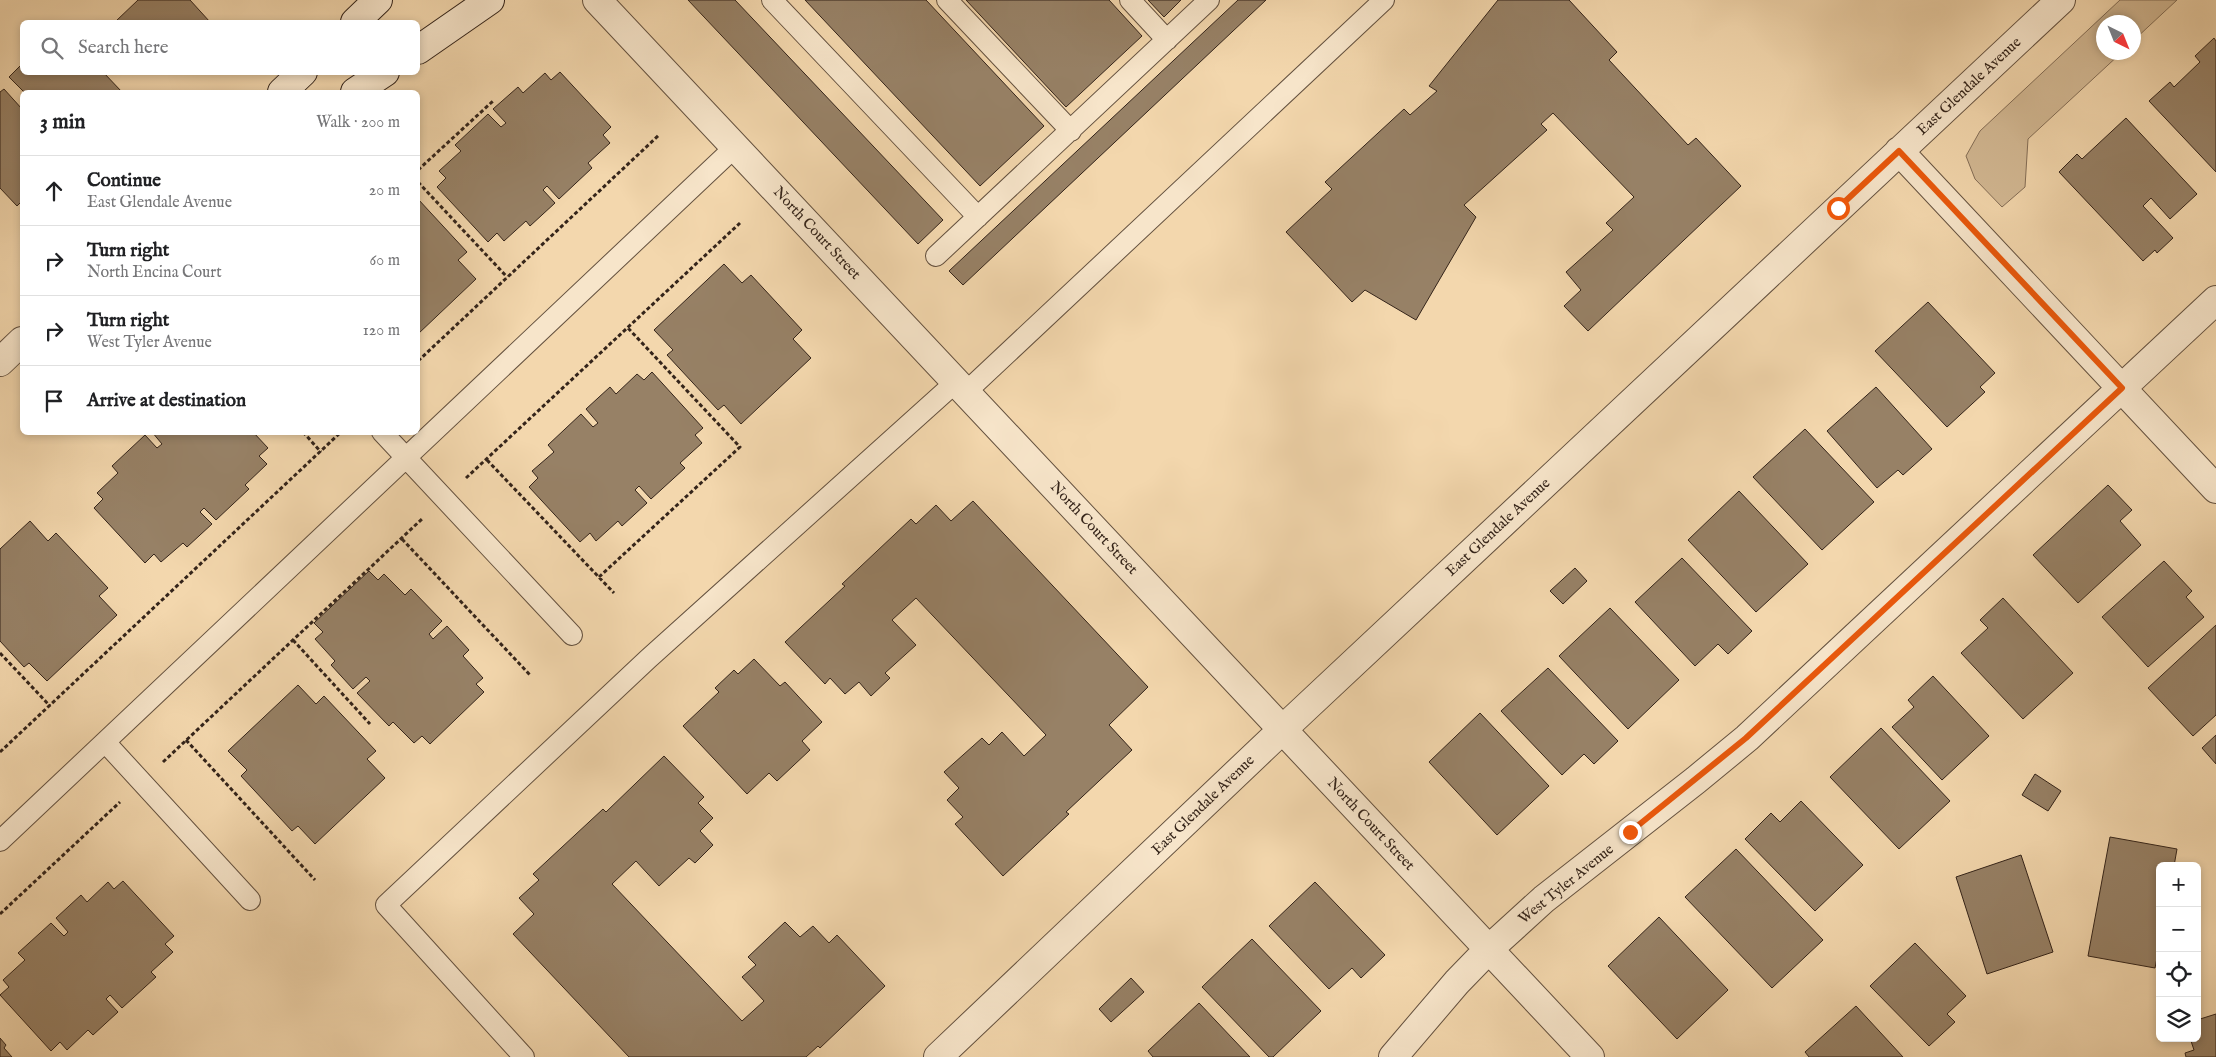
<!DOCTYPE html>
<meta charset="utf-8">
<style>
:root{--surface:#fff;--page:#f2f2f2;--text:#202124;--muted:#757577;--line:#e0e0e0}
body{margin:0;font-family:"IM FELL English",serif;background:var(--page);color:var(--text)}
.controls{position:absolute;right:15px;bottom:15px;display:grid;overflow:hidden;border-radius:8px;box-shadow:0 2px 8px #0003}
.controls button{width:45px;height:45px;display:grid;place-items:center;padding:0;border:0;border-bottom:1px solid var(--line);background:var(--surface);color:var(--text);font:25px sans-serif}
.compass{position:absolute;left:2096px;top:15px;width:45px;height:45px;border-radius:50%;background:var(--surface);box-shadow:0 2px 8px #0003;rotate:137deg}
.stop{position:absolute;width:15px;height:15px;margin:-11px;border:4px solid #ea580c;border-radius:50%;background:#fff}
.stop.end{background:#ea580c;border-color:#fff;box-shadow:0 1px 5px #0008}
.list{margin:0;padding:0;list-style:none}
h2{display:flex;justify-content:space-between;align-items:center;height:65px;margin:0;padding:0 20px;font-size:21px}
h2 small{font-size:16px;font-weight:400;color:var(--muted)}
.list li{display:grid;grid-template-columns:32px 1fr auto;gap:15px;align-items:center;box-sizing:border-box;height:70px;padding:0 20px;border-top:1px solid var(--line)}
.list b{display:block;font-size:19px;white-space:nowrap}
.list p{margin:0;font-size:16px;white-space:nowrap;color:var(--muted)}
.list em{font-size:16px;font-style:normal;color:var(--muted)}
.icon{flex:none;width:28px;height:28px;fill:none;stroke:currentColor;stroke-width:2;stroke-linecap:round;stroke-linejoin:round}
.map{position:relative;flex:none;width:2216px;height:1057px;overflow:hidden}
.search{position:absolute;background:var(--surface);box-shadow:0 2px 8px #0003;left:20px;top:20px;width:400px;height:55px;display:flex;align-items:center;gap:12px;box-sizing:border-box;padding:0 18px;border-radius:8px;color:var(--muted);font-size:19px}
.panel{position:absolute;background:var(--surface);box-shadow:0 2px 8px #0003;left:20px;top:90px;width:400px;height:345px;border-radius:8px}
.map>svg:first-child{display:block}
.green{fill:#d3b994;stroke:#846e57}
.building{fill:#978166;stroke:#34241a}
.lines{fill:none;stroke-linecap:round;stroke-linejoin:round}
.lane-casing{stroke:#64513f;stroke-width:22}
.street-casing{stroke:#64513f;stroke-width:30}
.secondary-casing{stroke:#34241a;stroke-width:30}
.path{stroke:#34241a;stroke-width:3;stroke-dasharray:4 2.5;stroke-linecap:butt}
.lane{stroke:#f7e5ca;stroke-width:20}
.street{stroke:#f7e5ca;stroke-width:28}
.secondary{stroke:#f7e5ca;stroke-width:28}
.route{stroke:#ea580c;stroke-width:6}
.labels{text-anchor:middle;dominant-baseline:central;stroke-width:4;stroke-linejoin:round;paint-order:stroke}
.street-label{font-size:15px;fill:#34241a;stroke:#f7e5ca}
</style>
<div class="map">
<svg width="2216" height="1057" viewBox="0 0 2216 1057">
<rect width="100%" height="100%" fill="#f3d7ad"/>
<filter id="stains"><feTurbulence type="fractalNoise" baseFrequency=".004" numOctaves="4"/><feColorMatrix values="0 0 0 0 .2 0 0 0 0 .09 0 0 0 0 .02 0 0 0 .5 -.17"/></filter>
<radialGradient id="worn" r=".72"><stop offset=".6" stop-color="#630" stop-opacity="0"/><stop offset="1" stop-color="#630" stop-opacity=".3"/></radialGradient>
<path class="green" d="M 2120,0 L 2177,0 L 2134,40 L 2134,22 L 2104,22 L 2104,52 L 2121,53 L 2028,139 L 2025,187 L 2002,207 L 1975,179 L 1966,156 L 1980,131 Z"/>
<path class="building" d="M 138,0 L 190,0 L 210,22 L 118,22 L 116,21 Z
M 688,0 L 735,0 L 943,220 L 918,244 Z
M 805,0 L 926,0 L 1044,126 L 980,186 Z
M 966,0 L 1109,0 L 1142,36 L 1066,107 Z
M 1148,0 L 1181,0 L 1164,17 Z
M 1238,0 L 1266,0 L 963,285 L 949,271 Z
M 1498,0 L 1569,0 L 1617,52 L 1609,60 L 1688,145 L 1696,138 L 1741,186 L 1588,331 L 1564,306 L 1581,290 L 1566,272 L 1613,230 L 1606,223 L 1634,197 L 1553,113 L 1541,124 L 1547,130 L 1464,205 L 1476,217 L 1416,320 L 1365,290 L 1352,302 L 1286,232 L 1332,189 L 1325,182 L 1404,109 L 1410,115 L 1437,91 L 1429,86 Z
M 2214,38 L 2216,41 L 2216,172 L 2149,101 L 2170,82 L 2174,87 L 2200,62 L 2195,56 Z
M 22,64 L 22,72 L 103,72 L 122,92 L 24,92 L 9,77 Z
M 560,72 L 611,127 L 603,135 L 610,143 L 588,163 L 592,168 L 559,199 L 547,186 L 543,190 L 555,203 L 530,226 L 526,221 L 504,241 L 497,233 L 488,242 L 437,187 L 446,178 L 439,171 L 461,151 L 455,145 L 488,114 L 501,127 L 506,123 L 493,109 L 518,87 L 523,93 L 545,73 L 551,80 Z
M 4,89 L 22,109 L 22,201 L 17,206 L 0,188 L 0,92 Z
M 2126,118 L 2197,194 L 2170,219 L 2151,198 L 2143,206 L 2173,238 L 2157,253 L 2155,250 L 2143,261 L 2059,172 L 2077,154 L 2082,159 Z
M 418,199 L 467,252 L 458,260 L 476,279 L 418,334 Z
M 724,264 L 742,283 L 751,275 L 802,330 L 793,339 L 811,358 L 741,424 L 724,405 L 718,410 L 667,355 L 673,350 L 654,330 Z
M 1928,302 L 1995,373 L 1980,387 L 1985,392 L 1947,427 L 1875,351 Z
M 652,372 L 703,428 L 695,435 L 702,443 L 680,463 L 685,468 L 651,499 L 639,486 L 635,490 L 647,503 L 622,526 L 618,521 L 596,541 L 590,533 L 580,542 L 529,487 L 538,478 L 532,471 L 554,452 L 548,445 L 581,414 L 593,427 L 598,423 L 586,409 L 610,387 L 616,394 L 637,374 L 644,380 Z
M 1876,387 L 1932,449 L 1903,475 L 1898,470 L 1877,488 L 1827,431 Z
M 1805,429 L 1874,502 L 1822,550 L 1753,477 Z
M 152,432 L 253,432 L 268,448 L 259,456 L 267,464 L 245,485 L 249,489 L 216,520 L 204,508 L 200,512 L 212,524 L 187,547 L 183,543 L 161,562 L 154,554 L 145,563 L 94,508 L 103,499 L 97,493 L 118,473 L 112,466 L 145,435 L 157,448 L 162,444 Z
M 2108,485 L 2132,510 L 2120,521 L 2141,545 L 2078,603 L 2033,555 Z
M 1739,491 L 1808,564 L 1756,612 L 1688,540 Z
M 973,501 L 1148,687 L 1109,725 L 1132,750 L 1066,812 L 1069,814 L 1003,876 L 955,824 L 963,817 L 947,800 L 959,788 L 944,772 L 982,738 L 989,745 L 1002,732 L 1024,756 L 1046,735 L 916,598 L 892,620 L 916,645 L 885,673 L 890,678 L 871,696 L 859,682 L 845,694 L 830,678 L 825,684 L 785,642 L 845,586 L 842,584 L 911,519 L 916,524 L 936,505 L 951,521 Z
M 30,521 L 48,541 L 56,533 L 108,588 L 99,596 L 117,615 L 47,681 L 29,663 L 24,667 L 0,641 L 0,549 Z
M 1682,558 L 1752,631 L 1728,654 L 1718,644 L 1695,666 L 1635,602 Z
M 2164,561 L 2192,591 L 2186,597 L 2204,617 L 2148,667 L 2102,617 Z
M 1575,568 L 1587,581 L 1563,604 L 1550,591 Z
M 369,571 L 378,580 L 384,574 L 405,595 L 411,589 L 442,621 L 429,634 L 433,639 L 447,626 L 469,650 L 463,656 L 483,678 L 476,684 L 484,692 L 430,744 L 422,736 L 414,743 L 393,722 L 389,726 L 357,693 L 370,681 L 366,677 L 353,689 L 331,665 L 335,661 L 315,639 L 323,632 L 314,623 Z
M 2003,598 L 2073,673 L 2023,719 L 1961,653 L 1988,628 L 1980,620 Z
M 1610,608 L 1679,680 L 1628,729 L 1559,656 Z
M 2216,625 L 2216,715 L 2193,736 L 2148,688 Z
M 754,659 L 780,686 L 785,682 L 822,722 L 802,741 L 810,750 L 777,781 L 769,773 L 747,794 L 683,726 L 719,692 L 715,688 L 734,670 L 738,674 Z
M 1548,668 L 1618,741 L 1594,764 L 1584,754 L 1562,775 L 1501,711 Z
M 1933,676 L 1989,736 L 1942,780 L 1892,727 L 1914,707 L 1908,700 Z
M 298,685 L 316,704 L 324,696 L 376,751 L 367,759 L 385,778 L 315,844 L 298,826 L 292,831 L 241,776 L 247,770 L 228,751 Z
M 1480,713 L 1549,786 L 1497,835 L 1429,762 Z
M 1881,728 L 1950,801 L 1899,849 L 1830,777 Z
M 2216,735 L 2216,764 L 2202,748 Z
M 664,756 L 704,797 L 698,803 L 713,818 L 700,831 L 713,845 L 695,863 L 689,858 L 659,886 L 636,861 L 612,884 L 742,1021 L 764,1001 L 742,977 L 756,965 L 748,957 L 785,922 L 800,937 L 813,926 L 829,943 L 837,935 L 885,986 L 820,1048 L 818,1046 L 806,1057 L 629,1057 L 513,934 L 534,914 L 519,898 L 539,880 L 533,874 L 603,809 L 606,812 Z
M 2035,774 L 2061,791 L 2048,811 L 2022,795 Z
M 1801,801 L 1863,865 L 1815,911 L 1745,839 L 1771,813 L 1780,822 Z
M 2110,837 L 2177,849 L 2174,866 L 2160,866 L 2160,943 L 2155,968 L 2088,956 Z
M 1736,849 L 1823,940 L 1772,988 L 1685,897 Z
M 2021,855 L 2053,952 L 1987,974 L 1956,877 Z
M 123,881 L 174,936 L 165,944 L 173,952 L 151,972 L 156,977 L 122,1008 L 110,995 L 106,999 L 118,1012 L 93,1035 L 88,1030 L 67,1050 L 60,1042 L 51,1051 L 0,995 L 9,987 L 3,980 L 25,960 L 18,953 L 51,923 L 64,936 L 68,932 L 56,918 L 81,895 L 87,902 L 108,882 L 114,889 Z
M 1315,882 L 1385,955 L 1361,978 L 1352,968 L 1329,989 L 1269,926 Z
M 1659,917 L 1728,990 L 1677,1039 L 1608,966 Z
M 1252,939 L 1321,1011 L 1273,1057 L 1269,1057 L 1202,987 Z
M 1915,943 L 1966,996 L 1947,1014 L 1955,1022 L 1929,1046 L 1870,986 Z
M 1131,978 L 1144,992 L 1111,1022 L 1099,1009 Z
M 1199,1003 L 1250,1057 L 1153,1057 L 1148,1051 Z
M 1856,1006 L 1903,1057 L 1809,1057 L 1805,1052 Z
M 2216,1014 L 2216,1057 L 2186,1057 L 2185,1053 L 2194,1050 L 2190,1038 L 2197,1038 L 2197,1020 Z
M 0,1038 L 6,1045 L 4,1048 L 12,1057 L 0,1057 Z"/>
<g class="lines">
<g class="lane-casing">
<path id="lane" d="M 772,0 L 978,217
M 947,0 L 1071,131
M 1130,0 L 1167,40
M 936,256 L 1209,0
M 967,391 L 1384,0
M 382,432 L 572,635
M 105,742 L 250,900
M 0,841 L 736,146
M 524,1057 L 386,905 L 648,659 L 957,381"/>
</g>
<g class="street-casing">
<path id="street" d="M 597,0 L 1590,1057
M 1899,151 L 2216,489
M 0,362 L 22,341
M 938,1057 L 1282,730 L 2061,0
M 1393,1057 L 1457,982 L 1489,949 L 1544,899 L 1696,780 L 1747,738 L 2216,300"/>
</g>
<g class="secondary-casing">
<path id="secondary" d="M 355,22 L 378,0
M 418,50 L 490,0
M 282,92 L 303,72
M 355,92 L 385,72"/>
</g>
<path class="path" d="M 418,170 L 493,101
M 418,182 L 507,277
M 418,361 L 659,135
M 303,432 L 321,452
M 487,460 L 614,593
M 466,478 L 740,223
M 402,539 L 530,675
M 599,577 L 740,447 L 627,327
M 293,640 L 370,724
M 0,653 L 50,706
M 186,740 L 315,880
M 0,752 L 341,432
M 163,762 L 423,518
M 0,914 L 120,802"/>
<use href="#lane" class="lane"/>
<use href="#street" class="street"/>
<use href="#secondary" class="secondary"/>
</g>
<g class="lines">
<path class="route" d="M 1630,832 L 1746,738 L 2122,388 L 1899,151 L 1838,208"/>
</g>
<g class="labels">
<g class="street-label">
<text transform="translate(1969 86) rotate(-43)">East Glendale Avenue</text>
<text transform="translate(817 233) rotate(47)">North Court Street</text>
<text transform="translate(1498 527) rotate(-43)">East Glendale Avenue</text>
<text transform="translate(1094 528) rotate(47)">North Court Street</text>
<text transform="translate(1203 805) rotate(-44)">East Glendale Avenue</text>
<text transform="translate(1371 824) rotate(47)">North Court Street</text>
<text transform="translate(1566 884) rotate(-39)">West Tyler Avenue</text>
</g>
</g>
<rect width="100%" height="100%" filter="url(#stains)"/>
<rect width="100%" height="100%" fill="url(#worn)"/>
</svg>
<div class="controls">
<button>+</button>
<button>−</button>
<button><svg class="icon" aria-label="locate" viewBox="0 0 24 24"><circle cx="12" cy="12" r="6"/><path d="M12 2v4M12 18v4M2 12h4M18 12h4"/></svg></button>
<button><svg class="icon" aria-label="layers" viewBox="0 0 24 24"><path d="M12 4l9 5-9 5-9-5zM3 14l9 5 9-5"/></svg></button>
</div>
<svg class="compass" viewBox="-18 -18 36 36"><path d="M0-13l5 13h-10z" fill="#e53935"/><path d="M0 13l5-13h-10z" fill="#757577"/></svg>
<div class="stop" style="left:1838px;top:208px"></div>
<div class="stop end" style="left:1630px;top:832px"></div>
<div class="search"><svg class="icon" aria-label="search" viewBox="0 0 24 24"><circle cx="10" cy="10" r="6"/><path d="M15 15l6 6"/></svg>Search here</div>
<section class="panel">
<h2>3 min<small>Walk · 200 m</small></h2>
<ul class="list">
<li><svg class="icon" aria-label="ahead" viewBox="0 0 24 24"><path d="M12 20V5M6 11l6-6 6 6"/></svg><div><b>Continue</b><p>East Glendale Avenue</p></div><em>20 m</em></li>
<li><svg class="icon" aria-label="right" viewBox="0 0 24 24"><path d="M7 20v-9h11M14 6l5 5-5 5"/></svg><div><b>Turn right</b><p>North Encina Court</p></div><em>60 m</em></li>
<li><svg class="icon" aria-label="right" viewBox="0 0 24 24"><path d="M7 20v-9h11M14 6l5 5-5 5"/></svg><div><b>Turn right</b><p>West Tyler Avenue</p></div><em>120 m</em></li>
<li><svg class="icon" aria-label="arrive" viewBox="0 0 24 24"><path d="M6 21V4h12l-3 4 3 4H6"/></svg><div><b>Arrive at destination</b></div></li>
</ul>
</section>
</div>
